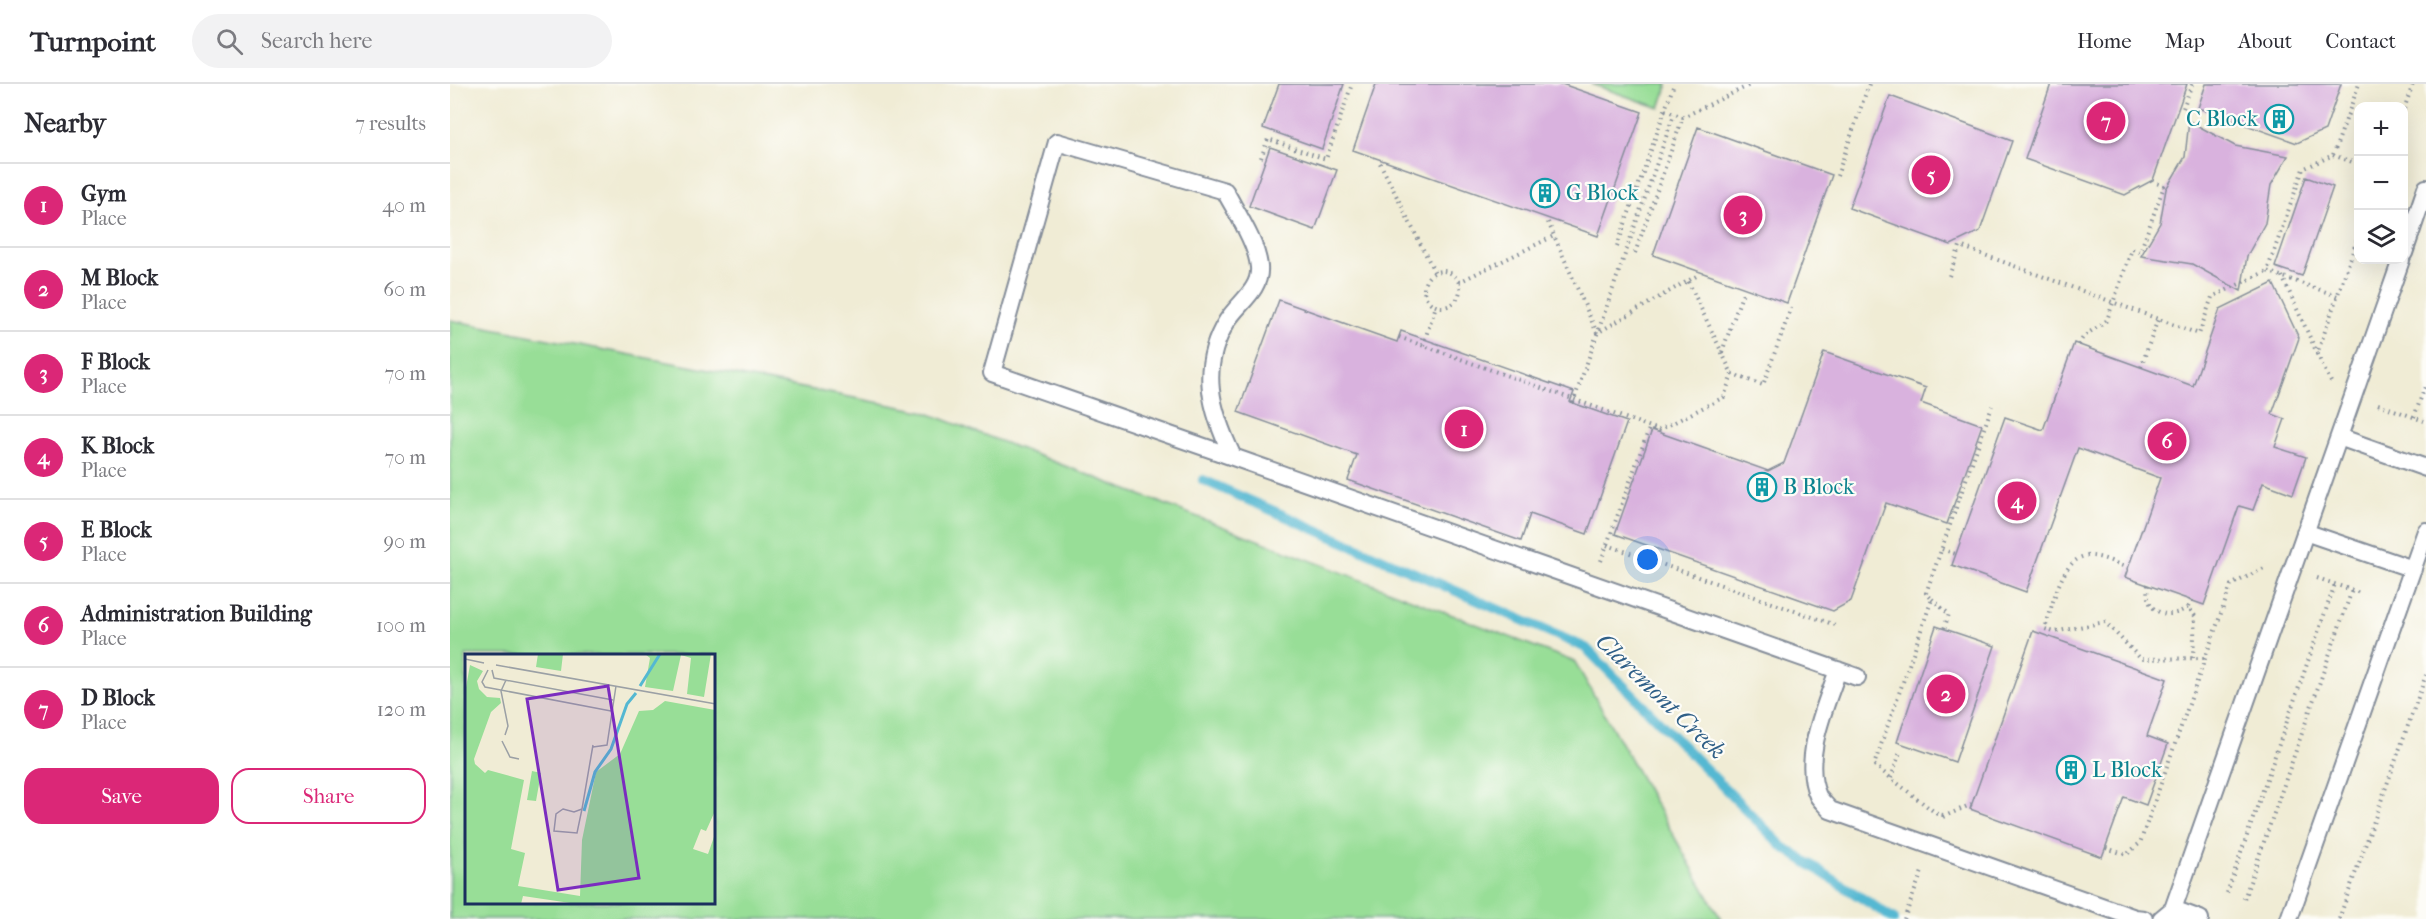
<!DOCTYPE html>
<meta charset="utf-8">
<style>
:root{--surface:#fff;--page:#f2f2f3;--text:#2b2b33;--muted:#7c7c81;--line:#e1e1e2;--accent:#db2777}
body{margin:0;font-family:"IM FELL French Canon",serif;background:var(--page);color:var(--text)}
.controls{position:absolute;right:18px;top:18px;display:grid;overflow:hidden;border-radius:12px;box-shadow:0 6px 24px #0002}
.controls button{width:54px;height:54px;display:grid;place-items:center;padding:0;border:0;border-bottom:2px solid var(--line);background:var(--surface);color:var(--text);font:30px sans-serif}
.you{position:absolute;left:1198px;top:476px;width:21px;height:21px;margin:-15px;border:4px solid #fff;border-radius:50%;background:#1a73e8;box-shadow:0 0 0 9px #1a73e833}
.badge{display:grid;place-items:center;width:39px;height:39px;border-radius:50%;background:var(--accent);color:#fff;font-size:20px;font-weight:700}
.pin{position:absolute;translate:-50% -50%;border:3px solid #fff;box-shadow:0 2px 6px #0006}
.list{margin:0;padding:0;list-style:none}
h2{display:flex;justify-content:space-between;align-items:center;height:78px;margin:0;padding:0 24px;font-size:26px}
h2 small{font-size:20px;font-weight:400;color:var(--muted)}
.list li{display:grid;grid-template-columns:39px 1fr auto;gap:18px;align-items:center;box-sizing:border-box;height:84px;padding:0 24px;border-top:2px solid var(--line)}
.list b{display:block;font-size:22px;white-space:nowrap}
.list p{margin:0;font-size:20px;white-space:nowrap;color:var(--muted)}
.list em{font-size:20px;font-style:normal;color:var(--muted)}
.actions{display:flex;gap:12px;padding:18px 24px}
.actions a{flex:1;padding:14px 0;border:2px solid var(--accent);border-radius:18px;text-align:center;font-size:21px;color:var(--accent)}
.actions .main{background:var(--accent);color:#fff}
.icon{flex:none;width:33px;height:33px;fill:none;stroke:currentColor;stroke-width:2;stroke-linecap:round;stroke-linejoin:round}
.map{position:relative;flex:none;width:1976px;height:835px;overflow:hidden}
header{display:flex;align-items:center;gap:36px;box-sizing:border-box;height:84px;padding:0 30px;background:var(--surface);border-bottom:2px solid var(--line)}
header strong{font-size:28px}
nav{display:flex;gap:33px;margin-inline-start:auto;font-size:21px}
.search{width:420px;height:54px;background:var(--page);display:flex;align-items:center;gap:15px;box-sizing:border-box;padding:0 21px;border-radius:33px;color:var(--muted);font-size:22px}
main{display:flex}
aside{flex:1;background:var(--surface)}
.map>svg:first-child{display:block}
.green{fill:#98de97;stroke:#5a867a;stroke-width:1.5;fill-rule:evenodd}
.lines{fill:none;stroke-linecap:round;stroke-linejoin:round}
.stream{stroke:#54b8d2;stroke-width:10}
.building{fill:#d9b2de}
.lane-casing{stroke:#868e9a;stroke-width:20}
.path{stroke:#868e9a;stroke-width:4;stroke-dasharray:1.5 4.5;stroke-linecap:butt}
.lane{stroke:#fff;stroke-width:16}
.labels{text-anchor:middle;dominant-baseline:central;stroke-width:4.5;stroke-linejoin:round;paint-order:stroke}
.culture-label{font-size:22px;fill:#0d838f;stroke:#fdfcf7;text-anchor:start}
.water-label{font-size:24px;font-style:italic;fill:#2f5f87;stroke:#fdfcf7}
.inset-river{fill:none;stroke:#54b8d2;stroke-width:3}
.inset-road{fill:none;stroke:#9ba0a5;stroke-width:1.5}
.view{fill:#7b2cbf;fill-opacity:0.15;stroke:#7b2cbf;stroke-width:3}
.inset-edge{fill:none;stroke:#1b2f5e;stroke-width:3}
</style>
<header>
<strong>Turnpoint</strong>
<div class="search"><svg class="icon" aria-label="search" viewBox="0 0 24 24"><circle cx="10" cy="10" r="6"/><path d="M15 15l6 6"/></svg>Search here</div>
<nav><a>Home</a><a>Map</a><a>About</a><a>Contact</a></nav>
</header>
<main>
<aside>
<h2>Nearby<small>7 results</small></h2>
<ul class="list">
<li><span class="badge">1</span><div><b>Gym</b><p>Place</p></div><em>40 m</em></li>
<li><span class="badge">2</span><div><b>M Block</b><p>Place</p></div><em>60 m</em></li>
<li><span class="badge">3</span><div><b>F Block</b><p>Place</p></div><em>70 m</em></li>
<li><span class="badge">4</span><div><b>K Block</b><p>Place</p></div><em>70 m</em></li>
<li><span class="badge">5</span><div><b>E Block</b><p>Place</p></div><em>90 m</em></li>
<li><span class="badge">6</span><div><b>Administration Building</b><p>Place</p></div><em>100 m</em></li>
<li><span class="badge">7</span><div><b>D Block</b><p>Place</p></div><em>120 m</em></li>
</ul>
<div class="actions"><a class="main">Save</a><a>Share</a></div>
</aside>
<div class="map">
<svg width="1976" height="835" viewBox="0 0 1976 835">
<rect width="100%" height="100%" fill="#fdfcf7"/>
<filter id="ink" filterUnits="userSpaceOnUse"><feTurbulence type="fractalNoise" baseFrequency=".0167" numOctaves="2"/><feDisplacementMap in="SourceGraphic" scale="12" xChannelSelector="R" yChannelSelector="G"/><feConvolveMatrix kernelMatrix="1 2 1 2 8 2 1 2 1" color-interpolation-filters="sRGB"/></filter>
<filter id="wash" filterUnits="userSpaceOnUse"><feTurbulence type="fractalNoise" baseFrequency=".008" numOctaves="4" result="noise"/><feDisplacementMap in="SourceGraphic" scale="24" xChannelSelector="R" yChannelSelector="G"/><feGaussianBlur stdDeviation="1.35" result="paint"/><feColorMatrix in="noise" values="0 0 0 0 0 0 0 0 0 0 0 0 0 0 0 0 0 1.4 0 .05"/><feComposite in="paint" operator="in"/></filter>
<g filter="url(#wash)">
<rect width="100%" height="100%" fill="#f0ecd5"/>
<path class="green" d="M 1141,0 L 1218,0 L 1210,24 Z
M 0,236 L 472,327 L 1125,578 L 1271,835 L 0,835 ZM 16,571 L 264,571 L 264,818 L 16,818 Z"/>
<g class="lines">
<path class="stream" d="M 753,396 L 1136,564 L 1333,763 L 1444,835"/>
</g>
<g id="blocks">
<path class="building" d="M 829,0 L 894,0 L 872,65 L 813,44 Z
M 926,0 L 1112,0 L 1192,28 L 1148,152 L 903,66 Z
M 1601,0 L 1737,0 L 1703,96 L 1675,111 L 1575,75 Z
M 1756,0 L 1891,0 L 1875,46 L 1847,59 L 1748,24 Z
M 1440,12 L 1562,57 L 1530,147 L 1501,161 L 1399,124 Z
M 1739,37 L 1785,62 L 1838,72 L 1821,101 L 1815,139 L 1797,172 L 1791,207 L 1742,180 L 1691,172 L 1710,139 L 1716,105 L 1735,73 Z
M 1248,43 L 1382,91 L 1337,219 L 1203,171 Z
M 820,63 L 887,86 L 865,146 L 799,122 Z
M 1856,93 L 1883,103 L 1852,192 L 1825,183 Z
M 1823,199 L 1849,254 L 1822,330 L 1835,335 L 1825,363 L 1856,373 L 1843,410 L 1813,399 L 1803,426 L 1789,422 L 1754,521 L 1675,493 L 1710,394 L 1628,364 L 1576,508 L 1502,481 L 1555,333 L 1593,346 L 1624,259 L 1743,302 L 1770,225 Z
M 829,216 L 947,258 L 951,247 L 974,255 L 1124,308 L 1120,318 L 1177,338 L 1137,450 L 1080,430 L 1071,457 L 898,396 L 907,371 L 788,328 Z
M 1374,268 L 1476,304 L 1471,319 L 1532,341 L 1497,440 L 1436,419 L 1401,517 L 1383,527 L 1165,450 L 1202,346 L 1318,387 L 1334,379 Z
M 1486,542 L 1545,562 L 1505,678 L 1447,658 Z
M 1583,547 L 1717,595 L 1697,652 L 1718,660 L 1696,721 L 1674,713 L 1652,773 L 1520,725 Z"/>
</g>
</g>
<g filter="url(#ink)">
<use href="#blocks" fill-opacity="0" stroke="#868e9a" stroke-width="1.5"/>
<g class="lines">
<g class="lane-casing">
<path id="lane" d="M 607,58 L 775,107 C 786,128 807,159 809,183 C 811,206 788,219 777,237 C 748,284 761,327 783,373 L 542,289 Z
M 1954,169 L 1976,104
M 1889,353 L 1976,384
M 783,373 L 1407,593
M 1855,448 L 1963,485
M 1388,586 C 1376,621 1351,675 1368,712 C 1371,717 1376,721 1380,726 L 1685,834 L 1694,835
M 1723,825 L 1951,176
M 1711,835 L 1723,825 L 1750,835
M 1839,835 L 1976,447"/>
</g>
<path class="path" d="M 1733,24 L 1742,0
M 1954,25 L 1963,0
M 1215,26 L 1233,33 L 1302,0
M 1883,71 L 1908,80
M 811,74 L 818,55 L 876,75 L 902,0
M 930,79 L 985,189
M 1387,92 L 1419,0
M 1098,138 L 1147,249 L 1248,191
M 1167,163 L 1224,0
M 1185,169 L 1233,33
M974 205a18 18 0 1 1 36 0a18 18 0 1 1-36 0Z
M 1499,192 L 1510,162 L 1749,250 L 1762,213 L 1817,187
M 1832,192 L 1867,269
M 1009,198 L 1104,152
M 1887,212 L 1817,187 L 1853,85 L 1883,71 L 1909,0
M 949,253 L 1209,346 L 1274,313 L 1282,290 L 1238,197
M 973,261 L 986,222
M 1629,261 C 1633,248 1647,246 1657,236 L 1682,165 L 1690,168 L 1714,102 L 1706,99
M 1272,268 L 1293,208
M 1691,283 L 1708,235
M 1282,290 L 1313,301 L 1341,224
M 1881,298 L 1867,270 L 1908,153
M 1123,319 L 1224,30
M 1928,320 L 1974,337
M 1964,333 L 1976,300
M 1157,461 L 1388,542
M 1492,465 L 1506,470
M 1151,477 L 1200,342
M 1678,484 C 1667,480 1654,473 1642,472 C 1612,468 1602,523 1595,545 L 1604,548 L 1655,538 L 1691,575 L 1755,574
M 1867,494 L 1910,509
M 1698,501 C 1693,528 1718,538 1738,523 L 1745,532 L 1743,574
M 1482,515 L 1499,530 L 1494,545
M 1738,523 L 1741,516
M 1441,694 L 1450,668
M 1493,731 L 1487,730 L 1424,681 L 1482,515 L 1476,509 L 1542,322
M 1493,733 L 1522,720
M 1656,764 L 1676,771 L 1690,759 L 1781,501 L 1816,483
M 1777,809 L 1885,500
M 1794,815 L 1902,506
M 1454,835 L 1473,785
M 1889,835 L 1976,591"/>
<use href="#lane" class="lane"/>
</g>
</g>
<defs>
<g id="building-ring" transform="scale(1.5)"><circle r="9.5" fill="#fdfcf7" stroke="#0f9aa8" stroke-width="1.5"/><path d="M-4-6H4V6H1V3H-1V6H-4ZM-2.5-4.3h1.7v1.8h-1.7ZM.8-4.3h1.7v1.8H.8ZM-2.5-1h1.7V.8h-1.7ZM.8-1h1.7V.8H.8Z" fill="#0f9aa8"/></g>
</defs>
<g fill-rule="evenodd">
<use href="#building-ring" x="1829" y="35"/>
<use href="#building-ring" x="1095" y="109"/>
<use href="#building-ring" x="1312" y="403"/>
<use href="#building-ring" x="1621" y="686"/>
</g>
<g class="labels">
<g class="culture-label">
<text x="1808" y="35" text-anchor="end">C Block</text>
<text x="1116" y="109">G Block</text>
<text x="1333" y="403">B Block</text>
<text x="1642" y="686">L Block</text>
</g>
<g class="water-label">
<text transform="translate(1211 612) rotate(44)">Claremont Creek</text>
</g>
</g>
<g transform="translate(15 570)">
<rect width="250" height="250" fill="#f0ecd5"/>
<path d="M 73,0 L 98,0 L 96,17 L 71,13 ZM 180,0 L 246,0 L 239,43 L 222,40 L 226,4 L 216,1 L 208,37 L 180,33 L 185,4 ZM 5,11 L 18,17 L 12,27 L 14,35 L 22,43 L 35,44 L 36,49 L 26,58 L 9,105 L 10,110 L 20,119 L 23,116 L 59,126 L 46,195 L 60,199 L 53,232 L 115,242 L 117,186 L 131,118 L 155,100 L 174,57 L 188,56 L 200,47 L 250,56 L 250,157 L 241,177 L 236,175 L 228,195 L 243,200 L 250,180 L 250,250 L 112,250 L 58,242 L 56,250 L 0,250 L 0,39 ZM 67,117 L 76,119 L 71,147 L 62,146 Z" fill="#98de97"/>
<path class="inset-river" d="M 175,32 L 195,0M 119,157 L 130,118 L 146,95 L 162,50 L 171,39"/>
<path class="inset-road" d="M 0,5 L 19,9M 31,11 L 251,50M 23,16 L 17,28 L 20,33 L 146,57M 27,16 L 29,24 L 148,46M 40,81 L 43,72 L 36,37 L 41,26M 37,87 L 45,103 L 54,105M 128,93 L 142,91 L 151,32M 98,155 L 109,158 L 117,155 L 112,179 L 89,177 L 91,160 ZM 117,155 L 128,91"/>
<path class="view" d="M 143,32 L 174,224 L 93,236 L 62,45 Z"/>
<rect width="250" height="250" class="inset-edge"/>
</g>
</svg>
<div class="controls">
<button>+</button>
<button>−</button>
<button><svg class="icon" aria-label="layers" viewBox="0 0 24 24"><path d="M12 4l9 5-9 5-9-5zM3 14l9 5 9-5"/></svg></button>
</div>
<div class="you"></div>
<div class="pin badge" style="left:1014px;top:345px">1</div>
<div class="pin badge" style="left:1496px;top:610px">2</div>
<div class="pin badge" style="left:1293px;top:131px">3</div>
<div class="pin badge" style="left:1567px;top:417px">4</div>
<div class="pin badge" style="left:1481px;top:91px">5</div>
<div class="pin badge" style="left:1717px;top:357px">6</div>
<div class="pin badge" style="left:1656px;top:37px">7</div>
</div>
</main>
